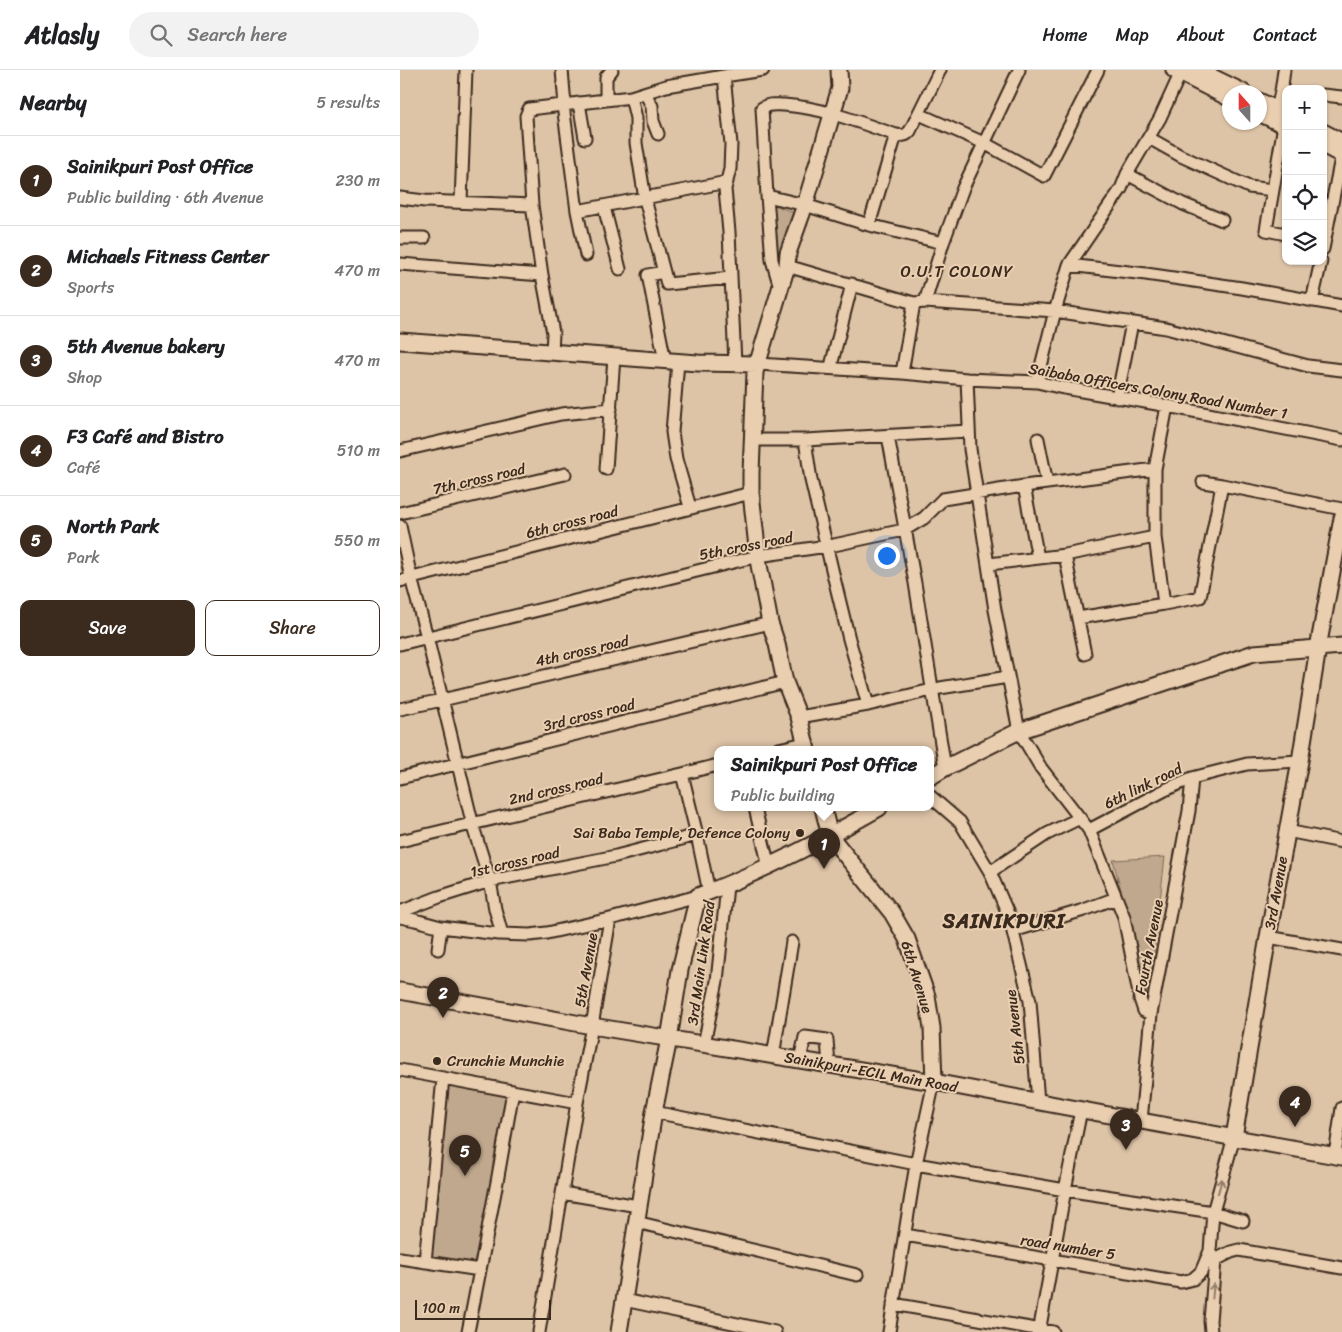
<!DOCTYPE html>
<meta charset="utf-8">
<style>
:root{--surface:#fff;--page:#f2f2f2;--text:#202124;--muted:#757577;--line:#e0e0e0;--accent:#3b2a1e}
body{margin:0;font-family:Sriracha,sans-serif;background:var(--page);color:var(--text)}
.controls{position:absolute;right:15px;top:15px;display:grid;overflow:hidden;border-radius:10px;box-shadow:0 1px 4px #0004}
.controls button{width:45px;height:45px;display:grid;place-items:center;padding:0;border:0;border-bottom:1px solid var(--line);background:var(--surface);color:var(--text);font:25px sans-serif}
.compass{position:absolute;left:822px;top:15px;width:45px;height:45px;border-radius:50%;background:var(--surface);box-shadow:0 1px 4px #0004;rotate:339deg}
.scale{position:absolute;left:15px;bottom:12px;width:136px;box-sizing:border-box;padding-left:5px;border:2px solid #3b2a1e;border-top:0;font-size:14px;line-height:18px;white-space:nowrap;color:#3b2a1e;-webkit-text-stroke:4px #e9ceb0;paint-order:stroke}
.you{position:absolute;left:486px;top:485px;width:18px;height:18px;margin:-12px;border:4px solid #fff;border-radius:50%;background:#1a73e8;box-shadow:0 0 0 8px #1a73e833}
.badge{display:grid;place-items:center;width:32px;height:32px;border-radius:50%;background:var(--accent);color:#fff;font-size:16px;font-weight:700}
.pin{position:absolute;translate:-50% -41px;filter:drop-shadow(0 1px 2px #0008)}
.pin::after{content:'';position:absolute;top:26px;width:18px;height:15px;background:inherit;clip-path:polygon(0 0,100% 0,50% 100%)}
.popup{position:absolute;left:314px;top:676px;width:220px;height:65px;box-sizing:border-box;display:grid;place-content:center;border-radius:10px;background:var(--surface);filter:drop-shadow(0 1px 4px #0005);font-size:16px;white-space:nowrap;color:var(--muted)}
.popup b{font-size:19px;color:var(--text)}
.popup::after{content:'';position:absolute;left:50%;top:100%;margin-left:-10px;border:10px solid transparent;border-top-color:var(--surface)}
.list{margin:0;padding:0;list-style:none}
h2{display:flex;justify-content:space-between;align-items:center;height:65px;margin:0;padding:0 20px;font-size:21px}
h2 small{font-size:16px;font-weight:400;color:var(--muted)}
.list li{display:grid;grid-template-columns:32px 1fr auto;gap:15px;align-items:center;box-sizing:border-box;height:90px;padding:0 20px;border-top:1px solid var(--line)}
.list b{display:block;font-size:19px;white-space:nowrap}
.list p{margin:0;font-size:16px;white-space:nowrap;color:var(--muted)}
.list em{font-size:16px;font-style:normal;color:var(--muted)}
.actions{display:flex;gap:10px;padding:15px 20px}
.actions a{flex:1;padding:11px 0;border:1px solid var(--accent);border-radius:10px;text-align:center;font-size:18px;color:var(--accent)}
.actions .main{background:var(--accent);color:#fff}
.icon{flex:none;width:28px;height:28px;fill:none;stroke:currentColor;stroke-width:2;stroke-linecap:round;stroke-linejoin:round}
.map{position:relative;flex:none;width:942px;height:1262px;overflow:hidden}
header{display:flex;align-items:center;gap:30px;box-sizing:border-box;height:70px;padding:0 25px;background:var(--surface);border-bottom:1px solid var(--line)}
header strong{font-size:24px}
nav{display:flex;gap:28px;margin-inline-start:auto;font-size:18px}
.search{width:350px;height:45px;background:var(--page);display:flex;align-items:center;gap:12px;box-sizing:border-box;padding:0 18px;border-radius:28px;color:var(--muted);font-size:19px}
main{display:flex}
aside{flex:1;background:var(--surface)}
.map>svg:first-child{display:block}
.green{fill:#c0a88e;stroke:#7e6956}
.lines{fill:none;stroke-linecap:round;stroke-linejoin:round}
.street-casing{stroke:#3b2a1e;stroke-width:15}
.secondary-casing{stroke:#3b2a1e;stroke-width:19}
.street{stroke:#e9ceb0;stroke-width:11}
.secondary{stroke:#e9ceb0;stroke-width:15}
.oneway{stroke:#927c67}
.poi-dot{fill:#3b2a1e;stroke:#e9ceb0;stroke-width:2}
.labels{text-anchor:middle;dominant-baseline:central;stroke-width:4;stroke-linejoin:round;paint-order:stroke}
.street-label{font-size:15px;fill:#3b2a1e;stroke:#e9ceb0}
.poi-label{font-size:15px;fill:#3b2a1e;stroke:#e9ceb0;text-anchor:end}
.neighbourhood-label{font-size:16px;letter-spacing:1px;fill:#3b2a1e;stroke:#e9ceb0}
.district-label{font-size:20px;font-weight:bold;letter-spacing:1px;fill:#3b2a1e;stroke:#e9ceb0}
</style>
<header>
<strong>Atlasly</strong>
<div class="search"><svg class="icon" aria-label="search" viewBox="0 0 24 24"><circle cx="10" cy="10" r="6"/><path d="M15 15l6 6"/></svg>Search here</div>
<nav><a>Home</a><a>Map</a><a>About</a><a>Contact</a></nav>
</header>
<main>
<aside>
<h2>Nearby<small>5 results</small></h2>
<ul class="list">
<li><span class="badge">1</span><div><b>Sainikpuri Post Office</b><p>Public building · 6th Avenue</p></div><em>230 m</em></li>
<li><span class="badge">2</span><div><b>Michaels Fitness Center</b><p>Sports</p></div><em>470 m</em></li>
<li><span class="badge">3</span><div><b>5th Avenue bakery</b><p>Shop</p></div><em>470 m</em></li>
<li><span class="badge">4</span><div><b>F3 Café and Bistro</b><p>Café</p></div><em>510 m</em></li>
<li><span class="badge">5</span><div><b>North Park</b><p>Park</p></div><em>550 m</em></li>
</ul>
<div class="actions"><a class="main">Save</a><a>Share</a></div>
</aside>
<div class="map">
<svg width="942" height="1262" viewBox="0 0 942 1262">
<rect width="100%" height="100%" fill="#dec4a7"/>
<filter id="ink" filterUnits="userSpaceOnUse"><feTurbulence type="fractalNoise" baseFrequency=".02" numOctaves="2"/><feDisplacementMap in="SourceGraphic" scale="10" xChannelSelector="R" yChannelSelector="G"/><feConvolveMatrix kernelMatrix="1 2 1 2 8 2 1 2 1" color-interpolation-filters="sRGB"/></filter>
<g filter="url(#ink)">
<path class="green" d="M 372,134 L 397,144 L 379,201 L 376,190 Z
M 765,787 L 749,927 L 713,790 Z
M 43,1008 L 113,1021 L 80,1200 L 25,1192 Z"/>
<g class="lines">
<g class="street-casing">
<path id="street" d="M 162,0 L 165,35
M 540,0 L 510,61 C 506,66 502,66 496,65 C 458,52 425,38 384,35 C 376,35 369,33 362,38 L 367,126 L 405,135 L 469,155 L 543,173
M 324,6 L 331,74 L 330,99 L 325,119 L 329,162 L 335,294
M 245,23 L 252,36 L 253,51 L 258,64
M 923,25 L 942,27
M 231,27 L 236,48 L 236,73 L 245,129 L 267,214 L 331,208
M 206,30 L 206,7 L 212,0
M 179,33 L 185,68
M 163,35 L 177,141 L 186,185
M 519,44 L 584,73 L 644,106 L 698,0
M 874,45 C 881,31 882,15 884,0
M 749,68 L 781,86 L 849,117 L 873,120 L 866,160 L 886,164
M 727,104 L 783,134 L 822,150
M 873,120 L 884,55
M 367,126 L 372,190 L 380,217
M 0,128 L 25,131 L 132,135
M 61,132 L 66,0
M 204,137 L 220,199
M 177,141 L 327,112
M 469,155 L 496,65
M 0,168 L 24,168
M 923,179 L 942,83
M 0,194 L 142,205
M 669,195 L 746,204 L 842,218 L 942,236
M 387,196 L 514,233 L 525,232 L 655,241 L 766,258 L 908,296 L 942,300
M 264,202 L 248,205 L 265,291
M 912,231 L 921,191
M 525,232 L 543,173 L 563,118 L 619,0
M 152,282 L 153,263 L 142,205 L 132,135 L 126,46 L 129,39 L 231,27 L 266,16 L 324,6 L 363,0
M 278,292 L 272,362 L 276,389 L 290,437
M 358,294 L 502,303 L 567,309 L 637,312 L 659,317 L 757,334 L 942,370
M 433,298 L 432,292 L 452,214
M 502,303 L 514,233
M 567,309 L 570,379 L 595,540 L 619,661 L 641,698 L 689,760 L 724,847 L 740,929 L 744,941 L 751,944
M 637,312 L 655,241 L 669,195 L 721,119 L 727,104 L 760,48 L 782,0
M 717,328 L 732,253
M 488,366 L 515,513 L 545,698
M 638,369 L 647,413
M 352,370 L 405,370 L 569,361
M 405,370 L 411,410 L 435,512 L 449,569 L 468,635
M 0,381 L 161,344 L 211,339
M 206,399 L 214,287
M 803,412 L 822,415 L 942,439
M 624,416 L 755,399
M 0,443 L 165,404
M 0,456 L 11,508 L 27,567 L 74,760 L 90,811 L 95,839 L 102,864
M 755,467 L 755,399 L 767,336
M 665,485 L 685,584
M 589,494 L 665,485 L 755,467 L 764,534 L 678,548
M 0,511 L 351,423
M 764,534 L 800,527 L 822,415
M 0,574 L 358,486 L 434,475 L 504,460 L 524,448 L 543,429 L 624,416 L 638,488
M 0,639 L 42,630 L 370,553
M 399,647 L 468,635 L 540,618 L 608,607
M 374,680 L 405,673
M 282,704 L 297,765 L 309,822
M 0,708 L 385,612
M 530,726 L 560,752 L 590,802 L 609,846 L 630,931 L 638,1032
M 355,738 L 369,797
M 689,760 L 765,720 L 792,708 L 847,694 L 900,691
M 887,761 L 942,772
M 0,771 L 282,704 L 318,695
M 590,802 L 647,764 L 680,748
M 0,842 L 39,827 L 90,811 L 216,786 L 297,765
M 0,847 L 15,850 L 41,857 L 98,864 L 130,865 L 147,863 L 210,849 L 298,826
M 613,861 L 684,840 L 716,828
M 868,867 L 942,880
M 38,879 L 41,857
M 304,974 L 317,911 L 327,816
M 373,986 L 392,872
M 400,990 L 405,967 L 427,970 L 429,995
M 0,1000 L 177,1033
M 254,1042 L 516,1094 L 665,1120 L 813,1142 L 843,1151
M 741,1051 L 751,944 L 789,741 L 792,708
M 935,1085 L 942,1038
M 162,1123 L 238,1136
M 236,1152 L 457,1205
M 505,1165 L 781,1212 L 793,1209 L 801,1202 L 810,1181
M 0,1188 L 80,1200 L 68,1262
M 815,1190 L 831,1182 L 839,1180 L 942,1198
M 25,1192 L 43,1008
M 80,1200 L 97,1112 L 113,1021
M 224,1230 L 375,1262
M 493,1234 L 653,1262
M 139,1262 L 177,1033 L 192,956 L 210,849
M 489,1262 L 516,1094 L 534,1012
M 639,1262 L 665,1120 L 681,1040
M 811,1262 L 810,1251 L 815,1190 L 810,1181 L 813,1142 L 834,1067"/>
</g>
<g class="secondary-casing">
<path id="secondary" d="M 774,0 L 829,28
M 798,0 L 843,22
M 859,31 L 886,44
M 859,43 L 886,56
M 923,62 L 942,72
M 923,75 L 942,85
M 0,271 L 298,293 L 358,294
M 407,680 L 399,647 L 385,612 L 377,574 L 370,553 L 359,495 L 351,423 L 351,403 L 355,302 L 387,196 L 388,183 L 405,135 L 440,18 L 439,0
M 530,707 L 545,698 L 619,661 L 854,583 L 942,576
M 423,738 L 430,766 L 492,843 L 507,869 L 527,926 L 532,958 L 534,1012
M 0,921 L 192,956 L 534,1012 L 741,1051 L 942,1087
M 834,1067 L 868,867 L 900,691 L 918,578 L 942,448
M 219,1262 L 254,1042 L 269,969 L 280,900 L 298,826 C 362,802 420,772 479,738"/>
</g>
<use href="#street" class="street"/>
<use href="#secondary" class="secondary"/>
</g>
<defs><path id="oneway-shaft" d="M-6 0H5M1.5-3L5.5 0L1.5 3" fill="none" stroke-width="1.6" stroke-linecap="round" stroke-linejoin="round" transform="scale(1.25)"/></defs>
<g class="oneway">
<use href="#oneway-shaft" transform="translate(820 1116) rotate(-74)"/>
<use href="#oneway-shaft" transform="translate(813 1221) rotate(-85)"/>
</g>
</g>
<g class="poi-dot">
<circle cx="400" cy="763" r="5"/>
<circle cx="37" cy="991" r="5"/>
</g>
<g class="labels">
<g class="street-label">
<text transform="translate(758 321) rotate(10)">Saibaba Officers Colony Road Number 1</text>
<text transform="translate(79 409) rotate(-13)">7th cross road</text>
<text transform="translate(172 452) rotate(-14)">6th cross road</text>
<text transform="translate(346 476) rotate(-11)">5th cross road</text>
<text transform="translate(182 581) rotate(-13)">4th cross road</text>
<text transform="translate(189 645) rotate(-14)">3rd cross road</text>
<text transform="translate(743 716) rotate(-26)">6th link road</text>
<text transform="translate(156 719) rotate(-13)">2nd cross road</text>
<text transform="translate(115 792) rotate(-13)">1st cross road</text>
<text transform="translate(876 823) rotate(-80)">3rd Avenue</text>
<text transform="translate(749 877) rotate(-79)">Fourth Avenue</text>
<text transform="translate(301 893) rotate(-82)">3rd Main Link Road</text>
<text transform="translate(186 900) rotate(-80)">5th Avenue</text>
<text transform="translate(517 907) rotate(73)">6th Avenue</text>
<text transform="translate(615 957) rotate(-97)">5th Avenue</text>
<text transform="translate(471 1002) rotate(10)">Sainikpuri-ECIL Main Road</text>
<text transform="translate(668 1177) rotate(9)">road number 5</text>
</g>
<g class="poi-label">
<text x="390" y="763">Sai Baba Temple, Defence Colony</text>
<text x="47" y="991" text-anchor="start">Crunchie Munchie</text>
</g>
<g class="neighbourhood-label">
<text x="557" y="201">O.U.T COLONY</text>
</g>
<g class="district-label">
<text x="604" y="851">SAINIKPURI</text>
</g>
</g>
</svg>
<div class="controls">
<button>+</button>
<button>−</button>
<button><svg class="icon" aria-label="locate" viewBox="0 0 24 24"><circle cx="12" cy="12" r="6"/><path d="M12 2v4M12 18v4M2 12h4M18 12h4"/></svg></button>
<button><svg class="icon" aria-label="layers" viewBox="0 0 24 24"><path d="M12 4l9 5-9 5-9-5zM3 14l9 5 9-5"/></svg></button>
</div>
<svg class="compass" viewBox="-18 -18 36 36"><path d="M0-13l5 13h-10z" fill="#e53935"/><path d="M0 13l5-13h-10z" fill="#757577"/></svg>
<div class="scale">100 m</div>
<div class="you"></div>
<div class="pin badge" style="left:424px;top:799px">1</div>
<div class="popup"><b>Sainikpuri Post Office</b>Public building</div>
<div class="pin badge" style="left:43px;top:948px">2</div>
<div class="pin badge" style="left:726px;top:1080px">3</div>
<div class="pin badge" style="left:895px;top:1057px">4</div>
<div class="pin badge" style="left:65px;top:1106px">5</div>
</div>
</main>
